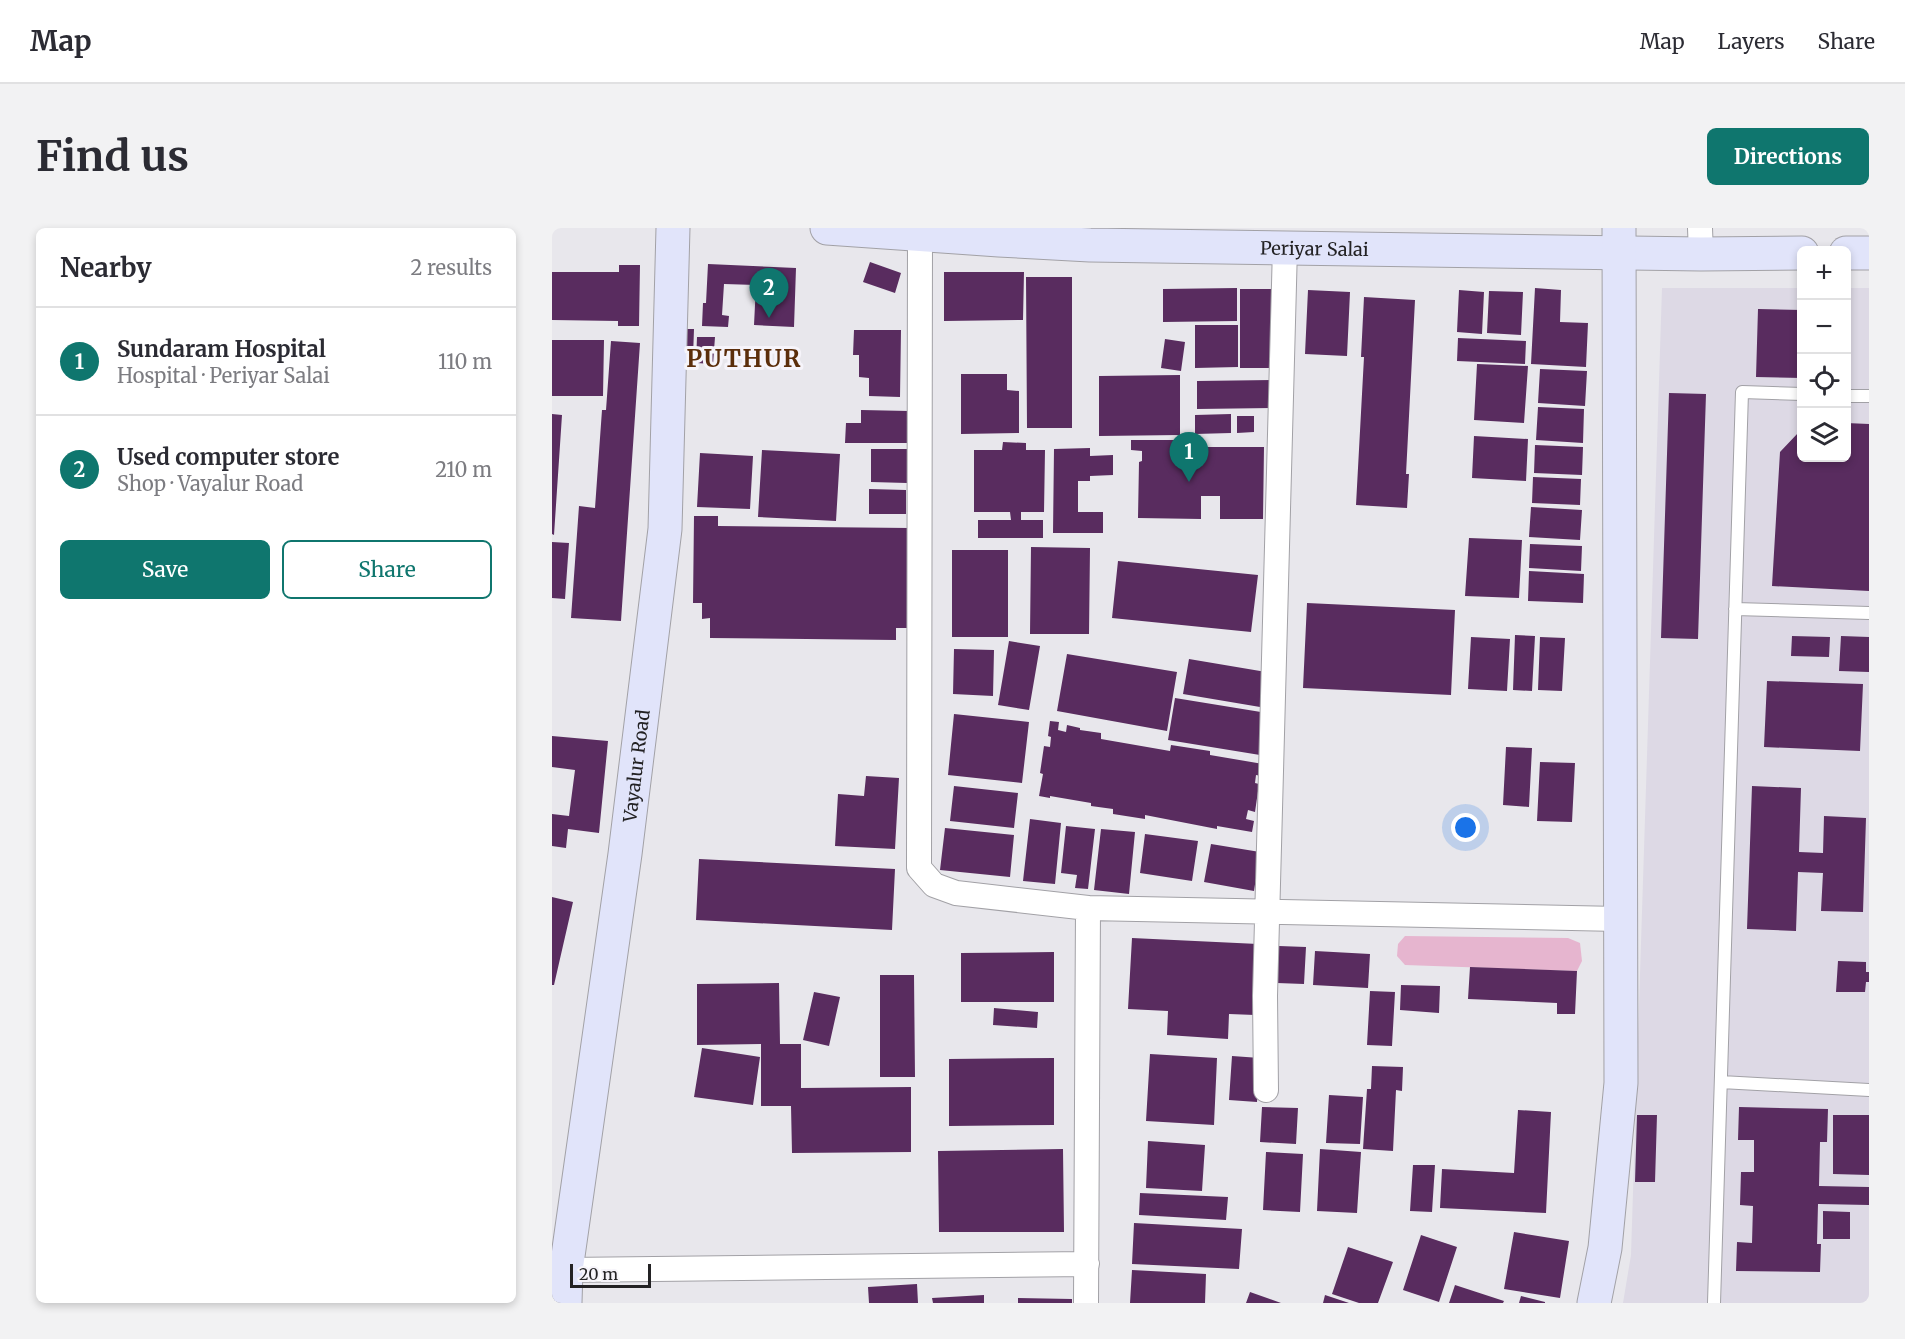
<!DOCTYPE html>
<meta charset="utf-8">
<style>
:root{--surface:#fff;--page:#f2f2f3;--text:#2b2b33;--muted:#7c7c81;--line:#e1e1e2;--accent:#0f766e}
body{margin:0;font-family:Merriweather,serif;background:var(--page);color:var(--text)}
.controls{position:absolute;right:18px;top:18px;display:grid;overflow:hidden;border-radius:9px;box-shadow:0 3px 9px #0003}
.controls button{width:54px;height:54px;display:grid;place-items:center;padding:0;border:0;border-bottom:2px solid var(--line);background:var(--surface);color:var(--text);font:30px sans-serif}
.scale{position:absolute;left:18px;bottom:15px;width:81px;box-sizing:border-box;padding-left:6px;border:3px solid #232224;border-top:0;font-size:16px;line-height:21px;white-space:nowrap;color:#232224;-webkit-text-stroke:4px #f6f4fa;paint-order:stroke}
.you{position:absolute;left:914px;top:600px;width:21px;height:21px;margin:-15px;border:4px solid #fff;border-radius:50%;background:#1a73e8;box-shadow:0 0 0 9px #1a73e833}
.badge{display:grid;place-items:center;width:39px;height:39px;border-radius:50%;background:var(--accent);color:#fff;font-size:20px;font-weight:700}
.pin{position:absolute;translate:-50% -50px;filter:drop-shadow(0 2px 3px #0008)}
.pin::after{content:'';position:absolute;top:32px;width:21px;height:18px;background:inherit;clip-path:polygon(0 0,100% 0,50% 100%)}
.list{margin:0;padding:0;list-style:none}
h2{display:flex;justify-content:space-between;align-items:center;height:78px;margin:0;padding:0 24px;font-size:26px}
h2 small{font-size:20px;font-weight:400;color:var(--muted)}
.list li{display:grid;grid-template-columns:39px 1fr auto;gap:18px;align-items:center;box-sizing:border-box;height:108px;padding:0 24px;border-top:2px solid var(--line)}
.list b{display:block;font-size:22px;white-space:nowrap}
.list p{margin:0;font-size:20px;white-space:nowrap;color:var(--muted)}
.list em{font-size:20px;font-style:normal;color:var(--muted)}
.actions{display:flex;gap:12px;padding:18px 24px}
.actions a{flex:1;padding:14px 0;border:2px solid var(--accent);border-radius:9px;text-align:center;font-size:21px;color:var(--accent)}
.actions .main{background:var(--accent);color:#fff}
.icon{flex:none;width:33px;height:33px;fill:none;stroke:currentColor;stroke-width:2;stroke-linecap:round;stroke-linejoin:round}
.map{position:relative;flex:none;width:1317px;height:1075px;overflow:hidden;border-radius:9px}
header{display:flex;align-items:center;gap:36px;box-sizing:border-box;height:84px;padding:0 30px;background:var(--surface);border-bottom:2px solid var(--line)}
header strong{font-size:28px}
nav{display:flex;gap:33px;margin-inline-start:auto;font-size:21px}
.intro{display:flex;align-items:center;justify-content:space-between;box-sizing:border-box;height:144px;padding:0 36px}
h1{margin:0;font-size:42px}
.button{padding:15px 27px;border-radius:9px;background:var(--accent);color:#fff;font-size:21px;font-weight:700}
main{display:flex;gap:36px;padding:0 36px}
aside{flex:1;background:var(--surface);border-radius:9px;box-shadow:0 3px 9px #0003}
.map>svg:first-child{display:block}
.built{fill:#ddd9e5}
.green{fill:#e6b5cf}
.building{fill:#592c5f}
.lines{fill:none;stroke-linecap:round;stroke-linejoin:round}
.service-casing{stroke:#a2a1a6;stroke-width:14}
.minor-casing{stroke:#a2a1a6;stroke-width:26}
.secondary-casing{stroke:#a2a1a6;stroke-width:35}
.service{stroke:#fff;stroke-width:12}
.minor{stroke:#fff;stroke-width:24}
.secondary{stroke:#e1e4fa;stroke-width:33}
.labels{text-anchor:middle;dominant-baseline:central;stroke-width:6;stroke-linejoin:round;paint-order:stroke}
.street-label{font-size:18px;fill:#232224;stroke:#f6f4fa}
.district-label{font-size:24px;font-weight:bold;letter-spacing:1.5px;fill:#5b2e0b;stroke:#f6f4fa}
</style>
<header>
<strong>Map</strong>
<nav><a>Map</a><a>Layers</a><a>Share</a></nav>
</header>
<div class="intro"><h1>Find us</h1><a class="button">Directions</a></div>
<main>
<aside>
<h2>Nearby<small>2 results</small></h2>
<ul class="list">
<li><span class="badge">1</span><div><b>Sundaram Hospital</b><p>Hospital · Periyar Salai</p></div><em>110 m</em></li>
<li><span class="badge">2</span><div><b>Used computer store</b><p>Shop · Vayalur Road</p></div><em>210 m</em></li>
</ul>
<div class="actions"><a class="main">Save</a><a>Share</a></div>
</aside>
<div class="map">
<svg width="1317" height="1075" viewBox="0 0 1317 1075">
<rect width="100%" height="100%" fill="#e8e7ec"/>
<path class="built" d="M 1110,60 L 1249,60 L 1250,230 L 1294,230 L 1295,60 L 1317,60 L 1317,1075 L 1071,1075 L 1079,1027 Z"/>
<path class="green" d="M 853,708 L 1016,710 L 1028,715 L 1030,733 L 1025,743 L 853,737 L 845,728 L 846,716 Z"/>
<path class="building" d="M 318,34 L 349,45 L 343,65 L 311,54 Z
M 156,36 L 244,40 L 242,99 L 202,97 L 204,57 L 172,56 L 170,87 L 177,88 L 176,99 L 150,98 L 151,75 L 154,75 Z
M 67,37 L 88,37 L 87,98 L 66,98 L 66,93 L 0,92 L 0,44 L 67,44 Z
M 392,44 L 472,44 L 471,92 L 392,93 Z
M 474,49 L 520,49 L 520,200 L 475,200 Z
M 685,60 L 685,93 L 611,94 L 611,61 Z
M 983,60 L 1009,62 L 1008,94 L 1036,95 L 1034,139 L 979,136 Z
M 688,61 L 722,61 L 723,140 L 688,140 Z
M 756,62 L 798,64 L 795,128 L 753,126 Z
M 907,62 L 932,64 L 930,106 L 905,104 Z
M 937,63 L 971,64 L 969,107 L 935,105 Z
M 812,69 L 863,72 L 854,246 L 857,246 L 855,280 L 804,277 L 812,129 L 809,129 Z
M 1206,81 L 1250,82 L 1250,150 L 1204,149 Z
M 643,97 L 686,97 L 686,139 L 643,140 Z
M 124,101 L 142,101 L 141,129 L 123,128 Z
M 302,102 L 349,102 L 348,169 L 317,168 L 317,150 L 307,149 L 307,127 L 301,127 Z
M 145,109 L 163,109 L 161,136 L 144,135 Z
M 906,110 L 974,113 L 973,136 L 905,133 Z
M 613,111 L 633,114 L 629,143 L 609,140 Z
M 0,112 L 52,112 L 51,168 L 0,168 Z
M 59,113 L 88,115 L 69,393 L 19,390 L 27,278 L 43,280 L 50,182 L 54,182 Z
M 925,136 L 976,138 L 972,195 L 922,192 Z
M 988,141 L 1035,143 L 1033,178 L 986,175 Z
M 409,146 L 455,146 L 455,162 L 467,163 L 467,205 L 409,206 Z
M 628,147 L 628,207 L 547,208 L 547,148 Z
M 721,152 L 721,180 L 645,181 L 645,153 Z
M 1117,165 L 1154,166 L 1146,411 L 1109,410 Z
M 986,179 L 1032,181 L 1031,215 L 984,212 Z
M 309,182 L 357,183 L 356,215 L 293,215 L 294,195 L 309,195 Z
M 0,186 L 10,187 L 2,307 L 0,306 Z
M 679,186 L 679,205 L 643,206 L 643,187 Z
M 685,188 L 702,188 L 702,204 L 685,205 Z
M 1294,195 L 1317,196 L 1317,363 L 1220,358 L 1228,224 L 1246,205 L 1250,205 L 1250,230 L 1294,230 Z
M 922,208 L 976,211 L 974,253 L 920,250 Z
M 579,212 L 628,212 L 628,224 L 648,224 L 648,219 L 712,219 L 711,291 L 668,291 L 668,268 L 649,268 L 649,291 L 586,290 L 587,234 L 590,233 L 590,223 L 579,222 Z
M 451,214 L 474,215 L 474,222 L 493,222 L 492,284 L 469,284 L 469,292 L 491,292 L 491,310 L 426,310 L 426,292 L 459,292 L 458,284 L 422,284 L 422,222 L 450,222 Z
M 983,217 L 1031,219 L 1030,247 L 982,245 Z
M 538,220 L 538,228 L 561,227 L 561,247 L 538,248 L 538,253 L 526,253 L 526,284 L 551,284 L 551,305 L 501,305 L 502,221 Z
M 319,221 L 356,221 L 355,255 L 319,254 Z
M 210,222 L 288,226 L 284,293 L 206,289 Z
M 148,225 L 201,228 L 198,281 L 145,279 Z
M 981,249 L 1029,251 L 1028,277 L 980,275 Z
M 317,261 L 354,262 L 354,286 L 317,286 Z
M 979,279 L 1030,282 L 1028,312 L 977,309 Z
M 142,288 L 166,288 L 166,298 L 358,300 L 356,400 L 344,400 L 344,412 L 158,410 L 158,390 L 150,391 L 150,375 L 141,375 Z
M 917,310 L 970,312 L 967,370 L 913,368 Z
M 0,314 L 17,315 L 13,371 L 0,370 Z
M 978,316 L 1030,318 L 1029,343 L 977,340 Z
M 479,319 L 538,320 L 537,406 L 478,406 Z
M 400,322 L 456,322 L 456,409 L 400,409 Z
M 566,333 L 706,347 L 699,404 L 560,390 Z
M 977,343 L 1032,346 L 1031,375 L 976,373 Z
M 755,375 L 903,382 L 899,467 L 751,460 Z
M 963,407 L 983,408 L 980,463 L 961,462 Z
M 1240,408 L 1278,409 L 1277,429 L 1239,428 Z
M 1289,408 L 1317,409 L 1317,444 L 1287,443 Z
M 919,409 L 958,411 L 955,463 L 916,461 Z
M 988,409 L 1013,410 L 1010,463 L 986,462 Z
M 457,413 L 488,418 L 477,482 L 446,477 Z
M 402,421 L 442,422 L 441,468 L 401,466 Z
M 515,426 L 625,444 L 615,503 L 505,483 Z
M 637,431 L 720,445 L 714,480 L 631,466 Z
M 1215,453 L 1311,456 L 1308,523 L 1212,519 Z
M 623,470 L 715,485 L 708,527 L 616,512 Z
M 402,486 L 477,494 L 470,555 L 396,547 Z
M 498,493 L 507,494 L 506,502 L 514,504 L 515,497 L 528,500 L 528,502 L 549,505 L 549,511 L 618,523 L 619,517 L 658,523 L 658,527 L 711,536 L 709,548 L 704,547 L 703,555 L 707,556 L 703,584 L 696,582 L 694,591 L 702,593 L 700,604 L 665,598 L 665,601 L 593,587 L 593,591 L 561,586 L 561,581 L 539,578 L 539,575 L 498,568 L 498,570 L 487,568 L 491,546 L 488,545 L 492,518 L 498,519 L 499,509 L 496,508 Z
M 0,508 L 56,513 L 47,605 L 16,601 L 14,620 L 0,618 L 0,586 L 17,588 L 23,542 L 0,539 Z
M 954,519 L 980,520 L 977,579 L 951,577 Z
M 988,534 L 1023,535 L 1020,594 L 985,593 Z
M 314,548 L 347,550 L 343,621 L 283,618 L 286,566 L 312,568 Z
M 402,558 L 466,565 L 462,600 L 398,593 Z
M 1200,558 L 1249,560 L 1247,624 L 1271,625 L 1272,588 L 1314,590 L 1311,684 L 1269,683 L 1271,645 L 1246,644 L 1244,703 L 1195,701 Z
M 478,591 L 509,595 L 503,656 L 471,653 Z
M 514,598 L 543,601 L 536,661 L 523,660 L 525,647 L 509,645 Z
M 393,600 L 462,607 L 458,649 L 388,642 Z
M 549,601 L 583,604 L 577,666 L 542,662 Z
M 593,606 L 646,613 L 640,653 L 588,645 Z
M 659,616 L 708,624 L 702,663 L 652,654 Z
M 147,631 L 343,641 L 340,702 L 144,692 Z
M 0,669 L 21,674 L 2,757 L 0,757 Z
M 580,710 L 706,716 L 703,787 L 677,786 L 676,811 L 615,807 L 616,783 L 576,781 Z
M 727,718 L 754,719 L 752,756 L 725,755 Z
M 763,723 L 818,726 L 816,760 L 761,757 Z
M 502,724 L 502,774 L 409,774 L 409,725 Z
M 1286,733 L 1314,734 L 1314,744 L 1317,744 L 1317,754 L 1314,754 L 1313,764 L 1284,764 Z
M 918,739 L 1025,743 L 1023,786 L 1005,786 L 1005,775 L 916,771 Z
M 328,747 L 362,747 L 363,849 L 328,849 Z
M 227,755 L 228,816 L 249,816 L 249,860 L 359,859 L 359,924 L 240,925 L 239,878 L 209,878 L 209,816 L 145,817 L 145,756 Z
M 849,757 L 888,758 L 887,785 L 848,782 Z
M 818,763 L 843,764 L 840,818 L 815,817 Z
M 262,764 L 288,769 L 277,818 L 251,812 Z
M 442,780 L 486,784 L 485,800 L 441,797 Z
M 150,820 L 208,829 L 201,877 L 142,869 Z
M 598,826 L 665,830 L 662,897 L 594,893 Z
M 680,828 L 708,830 L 705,874 L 677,872 Z
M 502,830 L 502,897 L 397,898 L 397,831 Z
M 820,838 L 851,839 L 850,863 L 844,862 L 841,923 L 811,921 L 815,861 L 819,861 Z
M 777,867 L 811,869 L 808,916 L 774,915 Z
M 710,879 L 746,880 L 744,916 L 708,914 Z
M 1187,879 L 1276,881 L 1275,914 L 1268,914 L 1267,958 L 1317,959 L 1317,977 L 1266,976 L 1265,1016 L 1269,1016 L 1268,1044 L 1184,1043 L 1185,1014 L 1200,1015 L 1201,978 L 1188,977 L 1189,944 L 1202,944 L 1202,912 L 1186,912 Z
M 966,882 L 999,884 L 994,985 L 888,980 L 890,941 L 962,945 Z
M 1085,887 L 1105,887 L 1103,954 L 1083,954 Z
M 1281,887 L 1317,887 L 1317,947 L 1281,946 Z
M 596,913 L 653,917 L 650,963 L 594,960 Z
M 511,921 L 512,1004 L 387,1004 L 386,923 Z
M 768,921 L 809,924 L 805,985 L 765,983 Z
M 714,924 L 751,926 L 748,984 L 711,982 Z
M 861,937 L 883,937 L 880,984 L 858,983 Z
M 588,965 L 676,969 L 674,992 L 587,987 Z
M 1271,983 L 1298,984 L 1298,1011 L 1271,1011 Z
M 582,995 L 690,1001 L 687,1041 L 580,1036 Z
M 962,1004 L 1017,1013 L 1008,1070 L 952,1061 Z
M 869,1007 L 905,1019 L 887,1074 L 851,1062 Z
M 796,1019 L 841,1034 L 826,1075 L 807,1075 L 780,1066 Z
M 580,1042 L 654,1046 L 653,1075 L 578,1075 Z
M 365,1056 L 366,1075 L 317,1075 L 316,1059 Z
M 903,1057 L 952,1073 L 951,1075 L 897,1075 Z
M 698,1064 L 729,1075 L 694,1075 Z
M 432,1067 L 432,1075 L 381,1075 L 380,1070 Z
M 773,1067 L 797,1075 L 771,1075 Z
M 969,1068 L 993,1074 L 993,1075 L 967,1075 Z
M 466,1070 L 520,1071 L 520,1075 L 466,1075 Z"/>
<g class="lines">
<g class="service-casing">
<path id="service" d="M 1294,168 L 1317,168
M 1183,381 L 1317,385
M 1169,854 L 1317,862
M 1162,1075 L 1190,164 L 1250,166"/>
</g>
<g class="minor-casing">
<path id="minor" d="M 1148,0 L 1149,26
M 368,7 L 367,640 L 382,657 L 404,665 L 536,680 L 534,1075
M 536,680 L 1067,691
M 714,862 L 713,768 L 733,19
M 14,1042 L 535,1036"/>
</g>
<g class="secondary-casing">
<g id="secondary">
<path id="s1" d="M 275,0 L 447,12 L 538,17 L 1149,26 L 1250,25"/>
<path d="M 1294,25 L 1317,25"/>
<path id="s2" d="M 13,1075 L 14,1042 L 73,626 L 113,301 L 121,0"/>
<path d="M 1042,1075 L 1053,1020 L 1069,855 L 1067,0"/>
</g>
</g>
<use href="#service" class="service"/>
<use href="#minor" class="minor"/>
<use href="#secondary" class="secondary"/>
</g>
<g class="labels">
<g class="street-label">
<text stroke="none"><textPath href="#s1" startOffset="488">Periyar Salai</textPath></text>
<text stroke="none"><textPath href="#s2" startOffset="542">Vayalur Road</textPath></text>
</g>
<g class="district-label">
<text x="192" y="130">PUTHUR</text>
</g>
</g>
</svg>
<div class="controls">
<button>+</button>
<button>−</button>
<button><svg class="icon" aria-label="locate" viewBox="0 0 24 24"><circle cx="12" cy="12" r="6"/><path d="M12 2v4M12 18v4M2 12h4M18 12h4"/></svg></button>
<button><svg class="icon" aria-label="layers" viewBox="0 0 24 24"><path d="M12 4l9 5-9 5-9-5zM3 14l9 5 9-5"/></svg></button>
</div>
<div class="scale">20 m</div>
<div class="you"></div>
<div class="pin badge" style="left:637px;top:254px">1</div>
<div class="pin badge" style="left:217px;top:90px">2</div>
</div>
</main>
